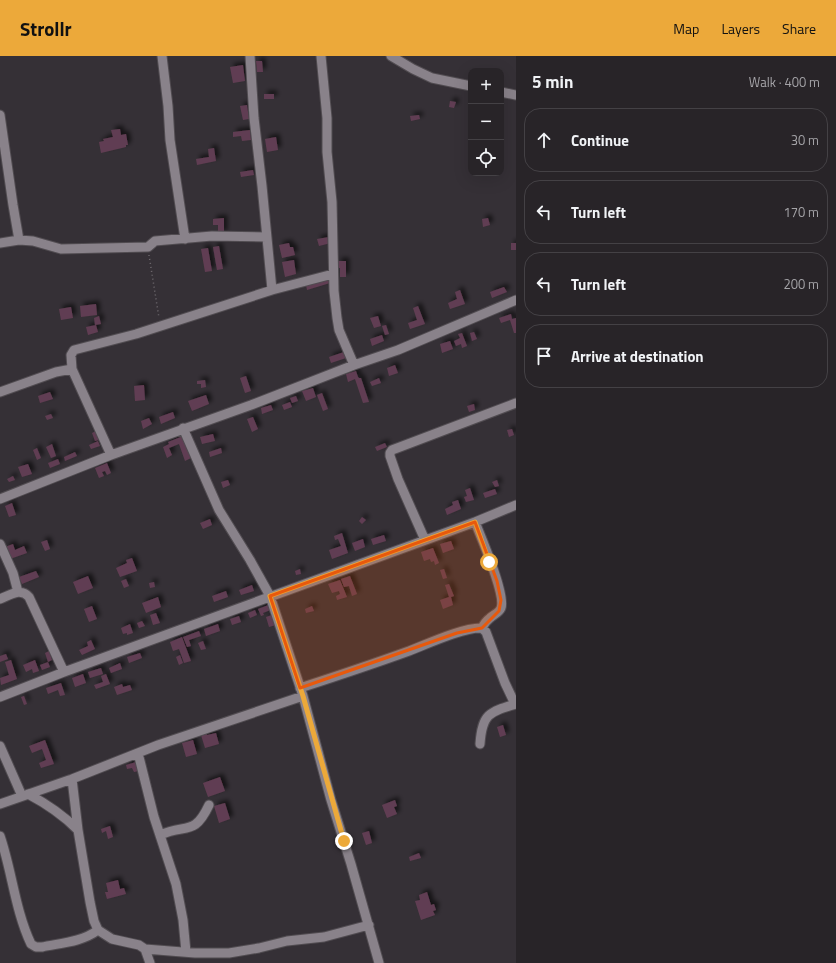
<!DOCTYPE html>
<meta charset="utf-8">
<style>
:root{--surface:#282428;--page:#343034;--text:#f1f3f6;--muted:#a5a4a8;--line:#444145;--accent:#eca93a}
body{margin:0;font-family:"Titillium Web",sans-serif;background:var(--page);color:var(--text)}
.controls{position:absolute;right:12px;top:12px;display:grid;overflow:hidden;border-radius:8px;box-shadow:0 4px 16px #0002}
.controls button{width:36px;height:36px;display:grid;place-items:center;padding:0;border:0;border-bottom:1px solid var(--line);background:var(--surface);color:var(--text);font:20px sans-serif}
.stop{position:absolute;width:12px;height:12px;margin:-9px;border:3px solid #eca93a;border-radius:50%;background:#fff}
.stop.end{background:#eca93a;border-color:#fff;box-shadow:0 1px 4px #0008}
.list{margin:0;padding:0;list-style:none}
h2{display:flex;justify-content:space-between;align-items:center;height:52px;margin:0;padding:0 16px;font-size:17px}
h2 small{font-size:13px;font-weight:400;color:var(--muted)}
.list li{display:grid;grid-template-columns:26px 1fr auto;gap:12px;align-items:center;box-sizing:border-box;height:64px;margin:0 8px 8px;padding:0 8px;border:1px solid var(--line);border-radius:16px}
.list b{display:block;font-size:15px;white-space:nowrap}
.list em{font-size:13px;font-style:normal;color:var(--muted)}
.icon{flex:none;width:22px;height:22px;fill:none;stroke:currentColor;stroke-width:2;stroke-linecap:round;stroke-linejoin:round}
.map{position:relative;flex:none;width:516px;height:907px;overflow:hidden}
header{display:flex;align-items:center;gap:24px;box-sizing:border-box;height:56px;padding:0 20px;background:var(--accent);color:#111}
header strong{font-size:19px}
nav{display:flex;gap:22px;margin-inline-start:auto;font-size:14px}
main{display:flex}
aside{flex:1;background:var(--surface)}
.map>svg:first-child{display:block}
.building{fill:#613d52;filter:url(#shadow)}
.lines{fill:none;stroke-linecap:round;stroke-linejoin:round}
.street-casing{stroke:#514c51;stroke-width:11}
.path{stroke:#716c71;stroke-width:1.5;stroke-dasharray:1 3;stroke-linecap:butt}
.street{stroke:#89828a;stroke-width:9}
.route{stroke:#eca93a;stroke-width:5}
.marked{fill:#e8590c;fill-opacity:0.2;stroke:#e8590c;stroke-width:3;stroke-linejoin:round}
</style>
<header>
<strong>Strollr</strong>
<nav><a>Map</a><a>Layers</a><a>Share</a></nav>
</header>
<main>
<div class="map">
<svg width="516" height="907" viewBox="0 0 516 907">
<defs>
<filter id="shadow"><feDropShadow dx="3.5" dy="-3.5" stdDeviation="2" flood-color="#0009"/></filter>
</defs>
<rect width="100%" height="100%" fill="#353036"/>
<path class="building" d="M 256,5 L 262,5 L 263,16 L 257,16 Z
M 243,9 L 245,25 L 233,27 L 230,11 Z
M 264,38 L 274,38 L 274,43 L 264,43 Z
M 450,45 L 456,46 L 454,52 L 449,51 Z
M 247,49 L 249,63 L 243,64 L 240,50 Z
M 419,59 L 420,63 L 411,65 L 410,60 Z
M 120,73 L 121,79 L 126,78 L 128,89 L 126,89 L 126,91 L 101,97 L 99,86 L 104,85 L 103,83 L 113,81 L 111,74 Z
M 250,74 L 251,84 L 242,85 L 241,80 L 233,81 L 233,76 Z
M 276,81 L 278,94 L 267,96 L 265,83 Z
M 214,92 L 216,105 L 197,109 L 196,103 L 209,101 L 208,93 Z
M 253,114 L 254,119 L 241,121 L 240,116 Z
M 224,162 L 224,178 L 218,178 L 218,169 L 213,169 L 213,163 Z
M 488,162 L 490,169 L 483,171 L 482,163 Z
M 329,181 L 331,187 L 319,190 L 317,183 Z
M 289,187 L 290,191 L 293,191 L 295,199 L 282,202 L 279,189 Z
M 511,187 L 516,187 L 516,194 L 511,194 Z
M 219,190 L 223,213 L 217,214 L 213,191 Z
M 208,192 L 212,215 L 205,216 L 201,193 Z
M 294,204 L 296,218 L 285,221 L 282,206 Z
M 338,205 L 346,205 L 346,221 L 340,221 L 340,212 L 338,212 Z
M 328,222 L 330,227 L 307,234 L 306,229 Z
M 504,231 L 507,236 L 492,242 L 490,236 Z
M 460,234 L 465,248 L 450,253 L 448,247 L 457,243 L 455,236 Z
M 96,248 L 97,259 L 81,261 L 80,250 Z
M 418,250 L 425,268 L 410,273 L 408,267 L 417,264 L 413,252 Z
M 71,251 L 73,262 L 61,264 L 59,253 Z
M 511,258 L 512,263 L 516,262 L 516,277 L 514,277 L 510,264 L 501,267 L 499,262 Z
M 99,260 L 101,268 L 95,269 L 94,262 Z
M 378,260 L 381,270 L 374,272 L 370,262 Z
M 96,269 L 98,276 L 88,279 L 86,271 Z
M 386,269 L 389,278 L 385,279 L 382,270 Z
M 474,276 L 477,283 L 472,285 L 470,277 Z
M 462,277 L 467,290 L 462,292 L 461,288 L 456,290 L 454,285 L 460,282 L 458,278 Z
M 382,279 L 384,285 L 372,290 L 370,283 Z
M 450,285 L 453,293 L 442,297 L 440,288 Z
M 344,296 L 346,302 L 331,307 L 329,301 Z
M 395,309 L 398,317 L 389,320 L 387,312 Z
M 356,315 L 358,321 L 359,322 L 361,322 L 369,346 L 363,347 L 355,323 L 348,326 L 346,318 Z
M 246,320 L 251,335 L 245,337 L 240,322 Z
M 379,322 L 381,327 L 372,330 L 370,326 Z
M 205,324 L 206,331 L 201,332 L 201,328 L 197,328 L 197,325 Z
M 144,329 L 145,344 L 135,345 L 134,330 Z
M 313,332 L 316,341 L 306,345 L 302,335 Z
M 50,336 L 53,343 L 40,347 L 38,340 Z
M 322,337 L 328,353 L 323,355 L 317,339 Z
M 206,339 L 209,348 L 192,355 L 188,345 Z
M 296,340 L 298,345 L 292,347 L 290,342 Z
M 290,346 L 292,351 L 284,354 L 282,349 Z
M 474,348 L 475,354 L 469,356 L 467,350 Z
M 271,349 L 273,354 L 262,358 L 261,352 Z
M 173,356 L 175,362 L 161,368 L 159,361 Z
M 51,358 L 53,362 L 47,364 L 45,360 Z
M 253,361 L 258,373 L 252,376 L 247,363 Z
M 149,362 L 152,368 L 143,373 L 141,365 Z
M 512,373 L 514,379 L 509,381 L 507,374 Z
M 96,375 L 99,384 L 95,385 L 92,377 Z
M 213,378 L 215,385 L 202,388 L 200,381 Z
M 183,380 L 191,402 L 185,405 L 179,388 L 169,392 L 172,399 L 167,402 L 163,391 L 169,388 L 168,386 Z
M 98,385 L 100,390 L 91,393 L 89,389 Z
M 385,387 L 387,391 L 377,395 L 375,391 Z
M 52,388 L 56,400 L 51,402 L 46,391 Z
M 37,392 L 41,402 L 37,404 L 33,394 Z
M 221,392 L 222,397 L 210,401 L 209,396 Z
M 75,396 L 77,400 L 65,405 L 64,401 Z
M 58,403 L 60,408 L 50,412 L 48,407 Z
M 107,407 L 111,417 L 107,419 L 105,415 L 102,416 L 104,420 L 99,422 L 95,412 Z
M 28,408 L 32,418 L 22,421 L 18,411 Z
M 13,420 L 15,424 L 9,426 L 7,423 Z
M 228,424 L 230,429 L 223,432 L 221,426 Z
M 497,424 L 499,430 L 495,431 L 492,426 Z
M 470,432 L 474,444 L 466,446 L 464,441 L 467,440 L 465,434 Z
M 495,433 L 497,438 L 485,442 L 483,437 Z
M 458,444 L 461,453 L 447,459 L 445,453 L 453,449 L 452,446 Z
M 12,447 L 16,459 L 9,461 L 5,450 Z
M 362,461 L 366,464 L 362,468 L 359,465 Z
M 210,463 L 212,469 L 203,473 L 200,467 Z
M 342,477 L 348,497 L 332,503 L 329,494 L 341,490 L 338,483 L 335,484 L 334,480 Z
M 384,479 L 386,485 L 373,489 L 371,483 Z
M 363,483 L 365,491 L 355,495 L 352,487 Z
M 47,484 L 50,493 L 45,495 L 41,486 Z
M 451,485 L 454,493 L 443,497 L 440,488 Z
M 13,488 L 15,494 L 24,490 L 27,497 L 10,503 L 5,491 Z
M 433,492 L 439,507 L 435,509 L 434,505 L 431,506 L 430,503 L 424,505 L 421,496 Z
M 132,502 L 137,515 L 120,521 L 116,512 L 127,507 L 126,504 Z
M 300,513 L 301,518 L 296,519 L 295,515 Z
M 444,513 L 447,522 L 443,523 L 440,514 Z
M 36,515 L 39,521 L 22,528 L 19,521 Z
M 88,520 L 93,532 L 78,538 L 73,526 Z
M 350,520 L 357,538 L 352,540 L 349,530 L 344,531 L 341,523 Z
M 126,523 L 129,530 L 124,532 L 121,525 Z
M 340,524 L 347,541 L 337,544 L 336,540 L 340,538 L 339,535 L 332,537 L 328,528 Z
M 154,526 L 155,531 L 150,532 L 149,527 Z
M 449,528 L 454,540 L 451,541 L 453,549 L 443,553 L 440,544 L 449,541 L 445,529 Z
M 252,529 L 254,535 L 241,539 L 239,534 Z
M 226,535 L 228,541 L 214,546 L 212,540 Z
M 158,541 L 161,551 L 146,557 L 142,547 Z
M 271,548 L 273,553 L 263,557 L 264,559 L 261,560 L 258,553 Z
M 92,550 L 97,563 L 89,566 L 84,553 Z
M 312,550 L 314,555 L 306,557 L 305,553 Z
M 255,554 L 257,559 L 250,562 L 248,557 Z
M 156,557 L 160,567 L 153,569 L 150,559 Z
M 272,559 L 276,569 L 269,571 L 266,561 Z
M 239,560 L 241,566 L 232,569 L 230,563 Z
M 142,565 L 145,570 L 139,572 L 137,567 Z
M 130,568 L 133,577 L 127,579 L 127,577 L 123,578 L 121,572 Z
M 218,568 L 220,575 L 206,580 L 204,573 Z
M 199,575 L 201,580 L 189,584 L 191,590 L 187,591 L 183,581 Z
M 182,581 L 191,605 L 184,607 L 179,593 L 173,595 L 170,586 Z
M 91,584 L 95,593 L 82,599 L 79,594 L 88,590 L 87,586 Z
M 203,585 L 206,593 L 201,594 L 198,587 Z
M 49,595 L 52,604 L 48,606 L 45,597 Z
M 140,597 L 142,602 L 129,607 L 127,601 Z
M 6,598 L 8,603 L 0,606 L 0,600 Z
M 180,599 L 183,607 L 179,609 L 176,601 Z
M 11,604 L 17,623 L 1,629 L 0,622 L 9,619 L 5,606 Z
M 35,604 L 39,615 L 33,617 L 32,613 L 26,616 L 23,609 Z
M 48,606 L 50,611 L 42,614 L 40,609 Z
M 120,607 L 122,613 L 111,617 L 109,612 Z
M 101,612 L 103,618 L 90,622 L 88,616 Z
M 83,618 L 86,627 L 75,631 L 72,622 Z
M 106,618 L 110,628 L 96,633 L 94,629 L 103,626 L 101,620 Z
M 61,627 L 65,639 L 60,640 L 58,634 L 48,638 L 46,632 Z
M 122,628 L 123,631 L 130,629 L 132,634 L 117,639 L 114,631 Z
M 24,640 L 27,648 L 24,649 L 21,641 Z
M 503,669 L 506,679 L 500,681 L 497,671 Z
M 206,677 L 207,679 L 216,677 L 219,688 L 205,692 L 201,679 Z
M 45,684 L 54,708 L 41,712 L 39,707 L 46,704 L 42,693 L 32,697 L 29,690 Z
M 193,684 L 197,698 L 186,701 L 182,687 Z
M 136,706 L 139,715 L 134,716 L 132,712 L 127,713 L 126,709 Z
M 220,721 L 225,735 L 208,741 L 203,727 Z
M 395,744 L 397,750 L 394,751 L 397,758 L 387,762 L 382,749 Z
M 225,747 L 230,763 L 219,767 L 214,750 Z
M 110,770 L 113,781 L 108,783 L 106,775 L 102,777 L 101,773 Z
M 369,775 L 372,787 L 366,789 L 362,777 Z
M 419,797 L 421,802 L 410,805 L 409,801 Z
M 118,824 L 120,833 L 124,832 L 126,838 L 107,843 L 105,836 L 108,836 L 106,827 Z
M 427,836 L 431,849 L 434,848 L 436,854 L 433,855 L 435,859 L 421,864 L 415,845 L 420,844 L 419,839 Z"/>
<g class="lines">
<g class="street-casing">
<path id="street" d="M 162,0 L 168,50 L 170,84 L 185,183
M 250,0 L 254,62 L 262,130 L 272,234
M 321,0 L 327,62 L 327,96 L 332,146 L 334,235 L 337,262 L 339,274 L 354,309
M 391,0 L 413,13 L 432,22 L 471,30
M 501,36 L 516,39
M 0,59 L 13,149 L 19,184
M 0,187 L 19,184 L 33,185 L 61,193 L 148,191 L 155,185 L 212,180 L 267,181
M 0,336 L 56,316 L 72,313
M 183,372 L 219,454 L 250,504 L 270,540 L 303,640 L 331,744 L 351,808 L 379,907
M 111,399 L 72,313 L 71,299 L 74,294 L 136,278 L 272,234 L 333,218
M 0,443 L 111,399 L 251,349 L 354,309 L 398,294 L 516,244
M 475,466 C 481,481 506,539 501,552 C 499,557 493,559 490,562 C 486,565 484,568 482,572
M 425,484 L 398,423 L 390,400 L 390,397 L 392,394 L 516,347
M 0,488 L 13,517 L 18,536
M 0,543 C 10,539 21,531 29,541 L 64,616
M 300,632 C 337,620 373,608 409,595 C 427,588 464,571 482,572 L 486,576 L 505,627 L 515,648
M 0,641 L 64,616 L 475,466 L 516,449
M 480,688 C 482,658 489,656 516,648
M 0,690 L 22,740
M 138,697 L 154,761 L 176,828 L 183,864 L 186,896
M 72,723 L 78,774 L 90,846 L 94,865 L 98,874 L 112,883 L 139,889 L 145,893 L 150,907
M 28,738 C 47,748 63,759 78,774
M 0,748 L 72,723 L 158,689 L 303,640
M 160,779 C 186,767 194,781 209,749
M 0,780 C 12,815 15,854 31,888 L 36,891 L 42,891 C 61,887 82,886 98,874
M 145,893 L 195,897 L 229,897 L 259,892 L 287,885 L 324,881 L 369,869"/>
</g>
<path class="path" d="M 149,199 L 159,262"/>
<use href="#street" class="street"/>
</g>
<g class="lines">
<path class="route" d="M 344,785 L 303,640 L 270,540 L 475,466 L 489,506"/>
</g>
<path class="marked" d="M 475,466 L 497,525 L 501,544 L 499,555 L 482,572 L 457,577 L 300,632 L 270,540 Z"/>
</svg>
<div class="controls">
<button>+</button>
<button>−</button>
<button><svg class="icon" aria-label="locate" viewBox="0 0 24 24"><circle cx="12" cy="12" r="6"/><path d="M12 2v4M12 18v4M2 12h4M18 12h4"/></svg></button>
</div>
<div class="stop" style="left:489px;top:506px"></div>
<div class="stop end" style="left:344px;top:785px"></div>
</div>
<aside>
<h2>5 min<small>Walk · 400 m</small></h2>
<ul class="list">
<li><svg class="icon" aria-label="ahead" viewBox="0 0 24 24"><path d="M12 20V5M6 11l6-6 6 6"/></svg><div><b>Continue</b></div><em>30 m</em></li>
<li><svg class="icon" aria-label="left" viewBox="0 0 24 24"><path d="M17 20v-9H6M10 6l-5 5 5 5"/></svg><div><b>Turn left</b></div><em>170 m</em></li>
<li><svg class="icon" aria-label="left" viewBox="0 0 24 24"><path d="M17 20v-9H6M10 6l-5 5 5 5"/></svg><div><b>Turn left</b></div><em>200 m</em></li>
<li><svg class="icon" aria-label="arrive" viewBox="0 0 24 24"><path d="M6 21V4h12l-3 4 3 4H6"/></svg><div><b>Arrive at destination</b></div></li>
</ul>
</aside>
</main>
